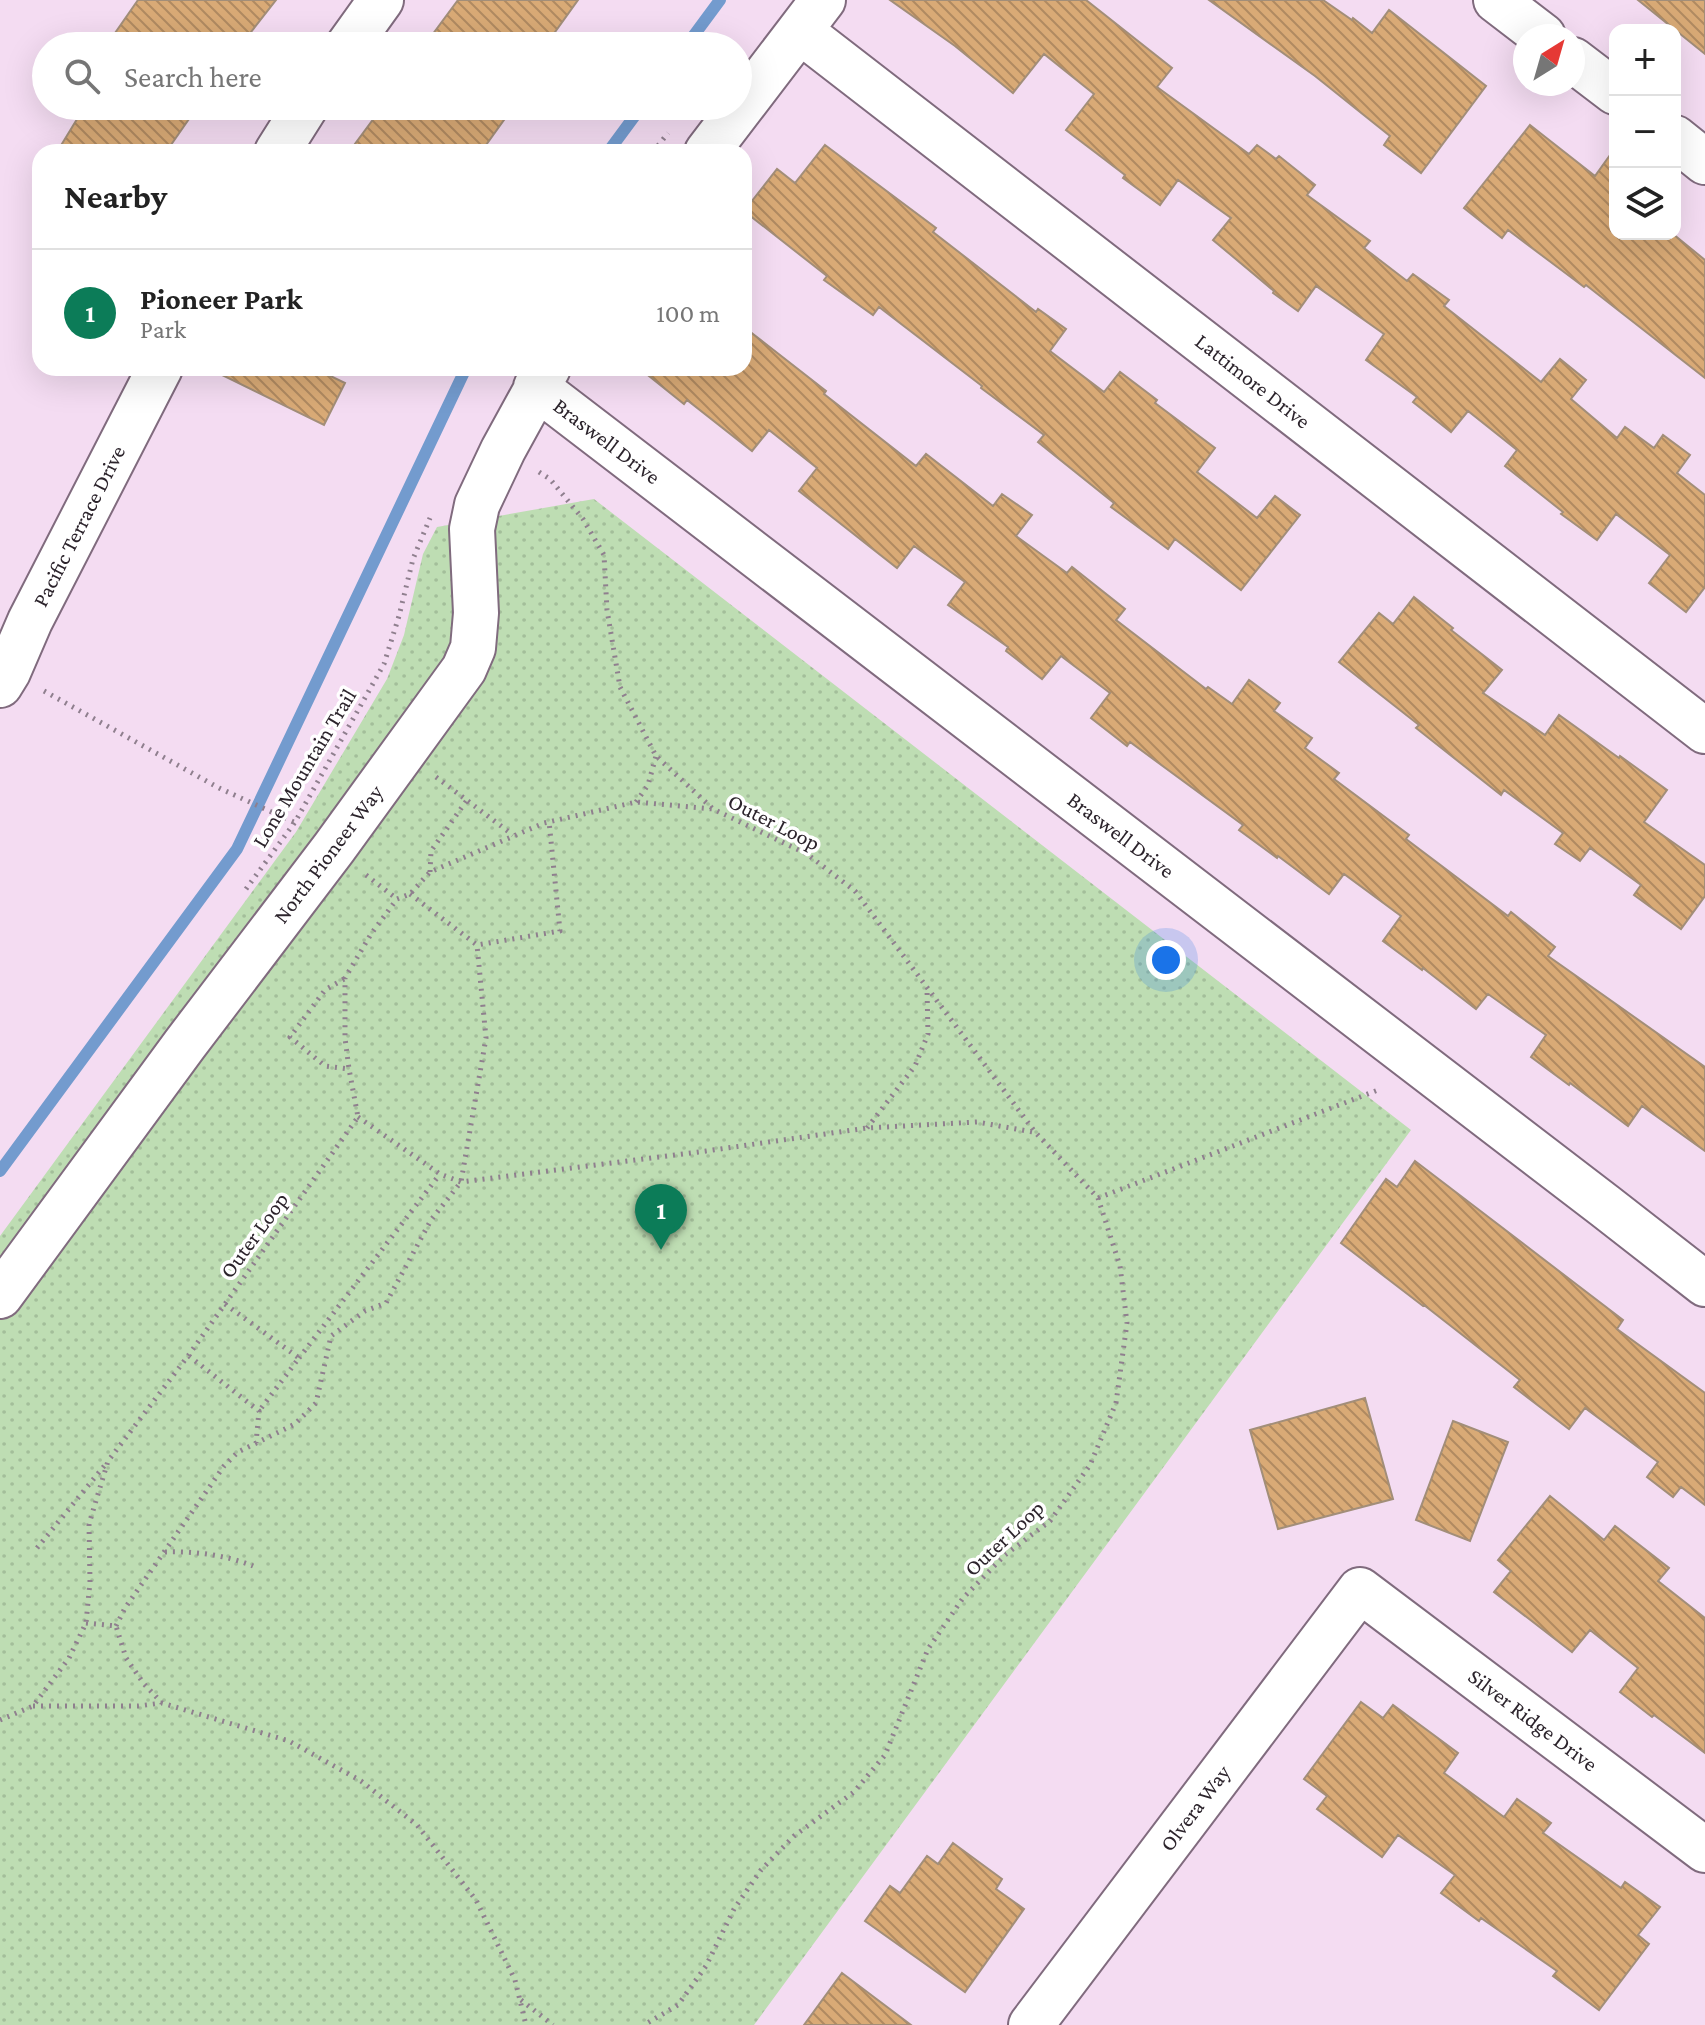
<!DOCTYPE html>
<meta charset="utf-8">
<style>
:root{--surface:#fff;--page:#f6f6f6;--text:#222;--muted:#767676;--line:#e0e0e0;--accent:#0c7c58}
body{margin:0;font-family:"Crimson Pro",serif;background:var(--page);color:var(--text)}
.controls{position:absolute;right:24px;top:24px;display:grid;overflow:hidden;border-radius:16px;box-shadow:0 8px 32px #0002}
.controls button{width:72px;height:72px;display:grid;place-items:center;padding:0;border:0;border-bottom:2px solid var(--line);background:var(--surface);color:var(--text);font:40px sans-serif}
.compass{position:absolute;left:1513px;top:24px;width:72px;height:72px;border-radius:50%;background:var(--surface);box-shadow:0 8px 32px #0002;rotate:37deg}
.you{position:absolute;left:1166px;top:960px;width:28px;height:28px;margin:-20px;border:6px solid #fff;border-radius:50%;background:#1a73e8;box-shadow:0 0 0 12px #1a73e833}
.badge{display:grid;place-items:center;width:52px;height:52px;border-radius:50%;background:var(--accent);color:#fff;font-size:26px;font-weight:700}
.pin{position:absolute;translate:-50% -66px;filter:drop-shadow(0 2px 4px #0008)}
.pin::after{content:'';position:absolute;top:42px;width:28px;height:24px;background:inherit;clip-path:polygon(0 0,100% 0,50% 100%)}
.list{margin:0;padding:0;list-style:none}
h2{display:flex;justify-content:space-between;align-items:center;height:104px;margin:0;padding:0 32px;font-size:34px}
h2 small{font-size:26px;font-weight:400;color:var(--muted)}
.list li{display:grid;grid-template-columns:52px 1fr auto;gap:24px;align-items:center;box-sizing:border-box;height:128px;padding:0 32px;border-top:2px solid var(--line)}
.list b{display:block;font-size:30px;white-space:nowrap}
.list p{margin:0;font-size:26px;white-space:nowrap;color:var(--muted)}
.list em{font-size:26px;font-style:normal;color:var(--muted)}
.icon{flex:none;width:44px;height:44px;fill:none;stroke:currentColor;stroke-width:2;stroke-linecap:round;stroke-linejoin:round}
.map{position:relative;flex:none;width:1705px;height:2025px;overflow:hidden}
.search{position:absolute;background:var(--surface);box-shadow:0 8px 32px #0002;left:32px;top:32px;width:720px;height:88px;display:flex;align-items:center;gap:20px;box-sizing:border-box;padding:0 28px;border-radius:44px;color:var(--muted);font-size:30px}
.panel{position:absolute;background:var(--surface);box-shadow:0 8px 32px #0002;left:32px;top:144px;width:720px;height:232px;border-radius:24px}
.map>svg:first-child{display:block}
.park{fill:url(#park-dots)}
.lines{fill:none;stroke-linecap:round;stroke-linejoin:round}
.stream{stroke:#739bce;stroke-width:12}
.building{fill:url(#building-back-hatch);stroke:#a28e79;stroke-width:2}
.street-casing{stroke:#806b7e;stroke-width:48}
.path{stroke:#8f7f8e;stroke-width:5;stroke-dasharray:2 6;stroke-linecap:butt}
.street{stroke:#fff;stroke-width:44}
.labels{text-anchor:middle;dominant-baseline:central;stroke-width:7;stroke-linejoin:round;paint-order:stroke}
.street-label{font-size:22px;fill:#2c242c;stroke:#fff}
</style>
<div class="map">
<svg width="1705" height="2025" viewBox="0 0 1705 2025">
<defs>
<pattern id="park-dots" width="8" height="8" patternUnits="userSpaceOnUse" patternTransform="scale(2)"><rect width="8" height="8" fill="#beddb3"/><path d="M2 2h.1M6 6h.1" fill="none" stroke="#a3be9a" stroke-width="1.8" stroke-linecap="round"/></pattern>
<pattern id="building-back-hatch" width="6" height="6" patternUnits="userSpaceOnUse" patternTransform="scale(2)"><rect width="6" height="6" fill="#d9aa76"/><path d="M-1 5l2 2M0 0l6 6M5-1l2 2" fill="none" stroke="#b08a61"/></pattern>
</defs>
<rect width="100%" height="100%" fill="#f4dcf2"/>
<path class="park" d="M 594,499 L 1411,1130 L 754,2025 L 0,2025 L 0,1236 L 296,832 L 387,679 L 404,635 L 423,554 L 437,527 Z"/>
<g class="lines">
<path class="stream" d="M 686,46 L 720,0
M 608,152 L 642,106
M 0,1171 L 237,849 L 466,368"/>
</g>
<path class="building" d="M 138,0 L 276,0 L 240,46 L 106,46 Z
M 458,0 L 578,0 L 545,46 L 424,46 Z
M 890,0 L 1086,0 L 1172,68 L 1157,87 L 1249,154 L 1257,145 L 1276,159 L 1279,156 L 1315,185 L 1307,195 L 1370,241 L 1364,248 L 1407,281 L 1413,274 L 1449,300 L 1444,306 L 1541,382 L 1560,359 L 1586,380 L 1571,399 L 1617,438 L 1625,427 L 1654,448 L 1663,435 L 1690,455 L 1677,473 L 1705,495 L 1705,587 L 1686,612 L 1649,583 L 1670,555 L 1616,514 L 1597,540 L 1561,514 L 1563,512 L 1505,466 L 1517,450 L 1468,411 L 1451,432 L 1413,402 L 1417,397 L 1366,360 L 1384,334 L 1316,286 L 1298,311 L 1273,293 L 1274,291 L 1213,240 L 1231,218 L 1178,180 L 1160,205 L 1123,178 L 1125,175 L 1066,130 L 1094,94 L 1044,54 L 1013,93 L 955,46 Z
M 1209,0 L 1323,0 L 1352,20 L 1353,18 L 1372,33 L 1389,10 L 1486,86 L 1421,173 L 1384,145 L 1390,136 L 1315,76 Z
M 1638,0 L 1705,0 L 1705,54 Z
M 85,106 L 198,106 L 166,152 L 57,152 Z
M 383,106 L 514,106 L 481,152 L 349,152 Z
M 1530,125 L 1595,176 L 1615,148 L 1615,234 L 1673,234 L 1705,260 L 1705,378 L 1586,285 L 1584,287 L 1508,230 L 1502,238 L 1464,208 Z
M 825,145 L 936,228 L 933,232 L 1036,312 L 1038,309 L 1066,329 L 1050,351 L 1104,392 L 1120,372 L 1157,400 L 1155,403 L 1215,448 L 1197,472 L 1257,518 L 1275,496 L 1300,515 L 1241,590 L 1175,539 L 1168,549 L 1111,507 L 1114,503 L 1038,442 L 1044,435 L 981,388 L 982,386 L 879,307 L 873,315 L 824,280 L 827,276 L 744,211 L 777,169 L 795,183 Z
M 744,327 L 826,391 L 824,394 L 916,466 L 926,454 L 993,506 L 1002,494 L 1032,515 L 1016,536 L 1067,573 L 1072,567 L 1125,609 L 1116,620 L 1206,689 L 1208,687 L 1232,704 L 1249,680 L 1280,703 L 1274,711 L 1312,738 L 1305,748 L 1339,773 L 1334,779 L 1409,835 L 1406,839 L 1508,916 L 1511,912 L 1555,947 L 1548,956 L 1705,1067 L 1705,1151 L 1642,1106 L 1628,1126 L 1570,1083 L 1569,1085 L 1531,1057 L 1546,1035 L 1488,994 L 1476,1009 L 1423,968 L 1422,970 L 1383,941 L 1401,916 L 1344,874 L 1329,894 L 1278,856 L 1277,858 L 1239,830 L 1243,825 L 1130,742 L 1127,746 L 1091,718 L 1110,693 L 1061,656 L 1042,679 L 1006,651 L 1008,647 L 948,605 L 965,582 L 914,546 L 897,568 L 799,491 L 817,468 L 769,430 L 752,451 L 687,400 L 684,404 L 639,368 L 744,368 Z
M 208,368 L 314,368 L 345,383 L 324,425 Z
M 1414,597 L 1453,628 L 1451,630 L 1502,670 L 1483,693 L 1545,735 L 1559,715 L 1619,758 L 1620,756 L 1667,790 L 1644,822 L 1705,865 L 1705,896 L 1681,929 L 1634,895 L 1641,885 L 1590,848 L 1580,861 L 1555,844 L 1563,833 L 1504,790 L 1501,795 L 1416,728 L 1419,725 L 1339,662 L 1379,613 L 1393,624 Z
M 1415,1161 L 1623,1320 L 1617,1329 L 1705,1393 L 1705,1505 L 1681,1487 L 1673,1497 L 1647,1477 L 1658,1462 L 1585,1408 L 1569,1429 L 1514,1387 L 1520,1380 L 1424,1305 L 1423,1306 L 1341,1243 L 1386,1179 L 1397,1187 Z
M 1365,1398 L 1393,1499 L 1278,1529 L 1250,1430 Z
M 1453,1421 L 1508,1442 L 1470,1541 L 1416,1520 Z
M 1550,1496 L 1604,1540 L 1615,1526 L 1669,1568 L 1658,1581 L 1705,1618 L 1705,1753 L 1654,1715 L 1652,1717 L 1620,1692 L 1638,1668 L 1590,1630 L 1572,1652 L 1494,1592 L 1511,1571 L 1498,1560 Z
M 1361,1702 L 1383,1718 L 1393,1705 L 1458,1753 L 1444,1773 L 1504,1817 L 1517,1799 L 1551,1823 L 1543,1833 L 1621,1888 L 1625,1882 L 1660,1907 L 1638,1935 L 1649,1944 L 1599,2010 L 1553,1976 L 1557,1971 L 1481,1918 L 1479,1921 L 1441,1893 L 1455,1875 L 1398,1835 L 1382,1857 L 1317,1809 L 1327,1796 L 1304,1779 Z
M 953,1843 L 1002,1879 L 996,1889 L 1024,1909 L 965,1992 L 865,1921 L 890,1886 L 900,1893 L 927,1856 L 938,1864 Z
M 842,1973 L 911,2025 L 804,2025 Z"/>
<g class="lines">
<g class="street-casing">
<path id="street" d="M 1496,0 L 1543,36
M 800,31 L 1705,731
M 348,46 L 381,0
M 1573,60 L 1615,92
M 1675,138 L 1705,162
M 277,152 L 306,106
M 707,152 L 823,0
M 536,387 L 1605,1206 L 1705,1284
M 0,685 L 8,672 L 30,621 L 160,368
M 0,1296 L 185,1044 L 334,848 L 464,669 L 473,648 L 476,613 L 472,529 L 477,505 L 503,450 L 548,368
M 1031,2025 L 1360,1590 L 1705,1850"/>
</g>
<path class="path" d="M 653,152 L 668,133
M 539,472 L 550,479 L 583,519 L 604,555 L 607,610 L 620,687 L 656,756 L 712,808
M 44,691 L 219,788 L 298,824
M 436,777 L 513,835
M 636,802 L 648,785 L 656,756
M 430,872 L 431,851 L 467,800
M 366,875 L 397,899
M 246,889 L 295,822 L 384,664 L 399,616 L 413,559 L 430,518
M 410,894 L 477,945 L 560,931 L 549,821
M 344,979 L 325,990 L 290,1037 L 325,1066 L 349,1069
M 358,1117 L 440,1174 L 461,1182 L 706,1151 L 867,1128 L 977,1122 L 1033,1132
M 867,1128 L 915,1066 L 928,1034 L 927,989
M 1098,1198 L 1378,1090
M 225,1304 L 299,1358 L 259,1411
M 189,1356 L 259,1411 L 256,1443
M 299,1358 L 440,1174
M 37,1548 L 105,1465
M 165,1552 C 194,1551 226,1555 253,1566
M 86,1623 L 116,1626 L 126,1658 L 144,1684 L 162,1703
M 116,1626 L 125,1608 L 224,1466 L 238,1452 L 295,1424 L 316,1403 L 331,1336 L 365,1311 L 386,1303 L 431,1220 L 461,1182 L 486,1038 L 477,945
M 33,1706 L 138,1706 L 162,1703 L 289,1741 L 361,1781 L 417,1825 L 476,1900 L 515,1980 L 526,2025
M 0,1720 L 33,1706 L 69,1658 L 86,1623 L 90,1582 L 89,1524 L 108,1461 L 188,1356 L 358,1117 L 349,1069 L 345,1038 L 345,978 L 371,934 L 397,899 L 410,894 L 430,872 L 544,823 L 636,802 L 713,809 L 807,854 L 855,891 L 1035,1132 L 1098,1198 L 1120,1266 L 1127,1323 L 1116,1403 L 1090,1465 L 1050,1521 L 1005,1555 L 963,1598 L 928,1649 L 885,1755 L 854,1792 L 794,1836 L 761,1870 L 734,1909 L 706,1966 L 678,2005 L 644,2025
M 521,2000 L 553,2025"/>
<use href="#street" class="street"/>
</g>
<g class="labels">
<g class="street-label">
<text transform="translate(1253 381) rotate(38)">Lattimore Drive</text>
<text transform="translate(607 441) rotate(37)">Braswell Drive</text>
<text transform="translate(79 526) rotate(-63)">Pacific Terrace Drive</text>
<text transform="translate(304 768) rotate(-59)">Lone Mountain Trail</text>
<text transform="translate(774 822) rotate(27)">Outer Loop</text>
<text transform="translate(1121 835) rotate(37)">Braswell Drive</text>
<text transform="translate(328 854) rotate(-53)">North Pioneer Way</text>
<text transform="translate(254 1235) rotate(-54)">Outer Loop</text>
<text transform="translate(1004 1538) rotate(-43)">Outer Loop</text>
<text transform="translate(1533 1720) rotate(37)">Silver Ridge Drive</text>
<text transform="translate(1195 1808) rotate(-53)">Olvera Way</text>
</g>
</g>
</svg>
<div class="controls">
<button>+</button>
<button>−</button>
<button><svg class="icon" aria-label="layers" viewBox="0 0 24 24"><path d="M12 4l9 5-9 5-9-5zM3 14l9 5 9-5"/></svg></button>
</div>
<svg class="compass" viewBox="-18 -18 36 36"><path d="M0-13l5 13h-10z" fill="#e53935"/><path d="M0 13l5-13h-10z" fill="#767676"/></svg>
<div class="you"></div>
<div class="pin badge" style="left:661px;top:1250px">1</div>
<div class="search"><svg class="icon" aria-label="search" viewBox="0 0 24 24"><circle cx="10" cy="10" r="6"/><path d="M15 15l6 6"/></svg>Search here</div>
<section class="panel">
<h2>Nearby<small></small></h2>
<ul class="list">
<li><span class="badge">1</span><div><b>Pioneer Park</b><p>Park</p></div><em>100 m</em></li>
</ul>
</section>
</div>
